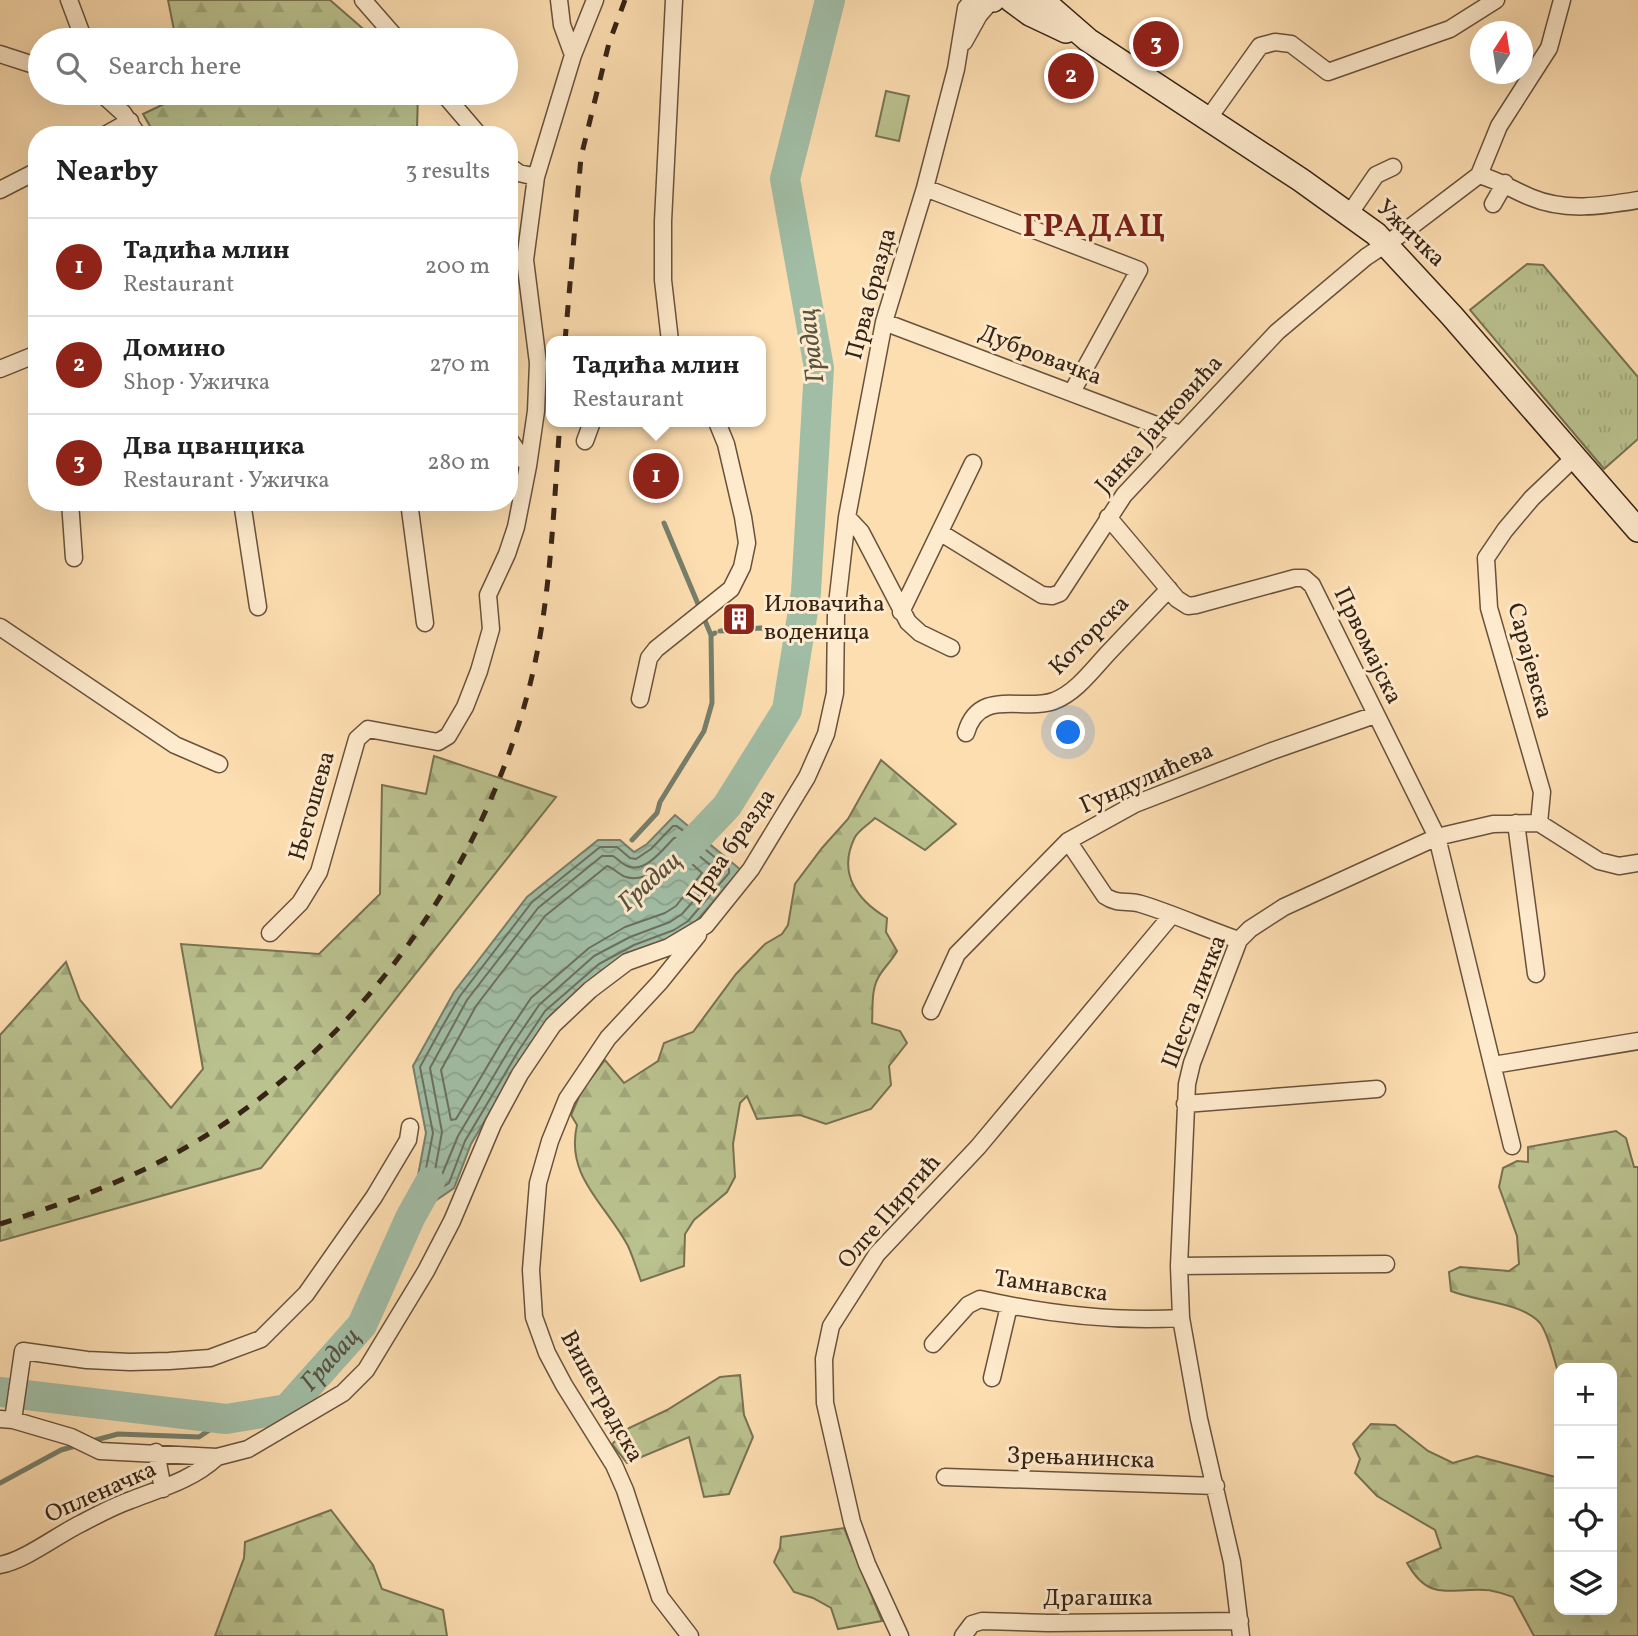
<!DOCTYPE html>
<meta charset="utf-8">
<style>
:root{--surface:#fff;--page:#f2f2f2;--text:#222;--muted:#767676;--line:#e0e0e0;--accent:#8f2418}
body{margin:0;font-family:Vollkorn,serif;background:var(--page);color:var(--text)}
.controls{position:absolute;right:21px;bottom:21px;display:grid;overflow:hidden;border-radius:14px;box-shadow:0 7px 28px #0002}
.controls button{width:63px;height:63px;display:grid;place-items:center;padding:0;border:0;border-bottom:2px solid var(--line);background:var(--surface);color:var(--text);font:35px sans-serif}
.compass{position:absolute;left:1470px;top:21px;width:63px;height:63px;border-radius:50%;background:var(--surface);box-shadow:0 7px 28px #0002;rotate:12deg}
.you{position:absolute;left:1069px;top:733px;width:24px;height:24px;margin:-18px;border:5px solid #fff;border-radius:50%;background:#1a73e8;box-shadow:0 0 0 10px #1a73e833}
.badge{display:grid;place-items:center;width:46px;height:46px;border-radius:50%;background:var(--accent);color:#fff;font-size:23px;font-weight:700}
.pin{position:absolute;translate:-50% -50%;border:4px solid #fff;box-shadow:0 2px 7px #0006}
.popup{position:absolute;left:546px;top:336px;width:220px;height:91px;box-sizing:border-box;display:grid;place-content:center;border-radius:14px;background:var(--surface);filter:drop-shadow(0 2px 5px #0005);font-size:23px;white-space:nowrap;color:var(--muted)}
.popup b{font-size:26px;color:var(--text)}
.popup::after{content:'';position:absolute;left:50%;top:100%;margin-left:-14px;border:14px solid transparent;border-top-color:var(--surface)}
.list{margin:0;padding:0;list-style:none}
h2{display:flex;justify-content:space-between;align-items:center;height:91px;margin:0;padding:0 28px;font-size:30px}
h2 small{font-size:23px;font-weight:400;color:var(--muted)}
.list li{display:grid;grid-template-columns:46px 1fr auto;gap:21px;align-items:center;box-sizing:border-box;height:98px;padding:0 28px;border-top:2px solid var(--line)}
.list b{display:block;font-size:26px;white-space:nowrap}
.list p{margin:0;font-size:23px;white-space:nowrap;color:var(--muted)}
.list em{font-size:23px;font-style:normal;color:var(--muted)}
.icon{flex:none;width:38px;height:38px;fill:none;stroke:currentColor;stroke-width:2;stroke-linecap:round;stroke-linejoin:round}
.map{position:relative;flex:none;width:1638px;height:1636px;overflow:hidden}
.search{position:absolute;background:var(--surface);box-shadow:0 7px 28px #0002;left:28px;top:28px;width:490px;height:77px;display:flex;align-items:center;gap:18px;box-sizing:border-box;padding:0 24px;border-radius:38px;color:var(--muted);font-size:26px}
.panel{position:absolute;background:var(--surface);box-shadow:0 7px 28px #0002;left:28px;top:126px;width:490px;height:385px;border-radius:28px}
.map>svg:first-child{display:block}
.grass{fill:url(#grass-tufts);stroke:#787252;stroke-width:2}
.forest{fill:url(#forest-firs);stroke:#787252;stroke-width:2}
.park{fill:#bac28f;stroke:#787252;stroke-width:2}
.water{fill:url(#water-waves);stroke:#767f6c;stroke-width:2}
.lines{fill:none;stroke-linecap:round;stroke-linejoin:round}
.shore{stroke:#6c705e;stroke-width:2}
.stream{stroke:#767f6c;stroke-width:5}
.river{stroke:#a1bda6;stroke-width:30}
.minor-casing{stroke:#68523c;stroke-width:19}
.secondary-casing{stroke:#362315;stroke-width:26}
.minor{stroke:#feeacc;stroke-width:16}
.secondary{stroke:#feeacc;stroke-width:23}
.rail{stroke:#362315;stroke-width:5;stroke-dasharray:12 12;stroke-linecap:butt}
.labels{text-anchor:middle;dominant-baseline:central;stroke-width:6;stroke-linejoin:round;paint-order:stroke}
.street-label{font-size:24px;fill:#362315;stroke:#feeacc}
.poi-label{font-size:24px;fill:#362315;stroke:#feeacc;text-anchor:start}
.water-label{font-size:26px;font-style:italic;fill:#565140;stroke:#feeacc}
.district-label{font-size:32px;font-weight:bold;letter-spacing:2px;fill:#7a1f14;stroke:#feeacc}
</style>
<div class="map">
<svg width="1638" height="1636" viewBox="0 0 1638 1636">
<defs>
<pattern id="grass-tufts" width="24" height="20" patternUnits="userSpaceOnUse" patternTransform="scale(1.75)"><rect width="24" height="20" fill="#bac28f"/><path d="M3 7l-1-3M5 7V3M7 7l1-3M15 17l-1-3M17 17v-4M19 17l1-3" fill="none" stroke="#a0a67a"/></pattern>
<pattern id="forest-firs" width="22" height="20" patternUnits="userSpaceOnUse" patternTransform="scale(1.75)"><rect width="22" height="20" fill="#bac28f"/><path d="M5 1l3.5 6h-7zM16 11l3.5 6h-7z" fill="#a0a67a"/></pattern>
<pattern id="water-waves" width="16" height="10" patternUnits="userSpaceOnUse" patternTransform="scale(1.75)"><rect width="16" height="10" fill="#a1bda6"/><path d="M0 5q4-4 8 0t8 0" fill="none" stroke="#8ba28e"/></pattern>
</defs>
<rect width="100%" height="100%" fill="#fddeb1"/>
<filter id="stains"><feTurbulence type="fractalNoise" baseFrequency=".00286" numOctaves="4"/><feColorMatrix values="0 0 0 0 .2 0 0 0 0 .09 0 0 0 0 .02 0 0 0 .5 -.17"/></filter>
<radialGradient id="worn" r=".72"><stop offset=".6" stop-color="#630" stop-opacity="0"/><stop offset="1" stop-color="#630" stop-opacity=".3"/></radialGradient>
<path class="grass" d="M 1527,264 L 1543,265 L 1638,377 L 1638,439 L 1604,469 L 1470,310 Z"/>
<path class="forest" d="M 168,0 L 330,0 L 376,40 L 176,40 Z
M 187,93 L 418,93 L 417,129 L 411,135 L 155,135 L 143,114 Z
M 434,756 L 556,797 L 261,1168 L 0,1241 L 0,1035 L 66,962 L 80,1000 L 171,1108 L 203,1069 L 181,944 L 319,954 L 380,894 L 382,785 L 426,794 Z
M 881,760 L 956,824 L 925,850 L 875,818 C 869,824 859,830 855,837 C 837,873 857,900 887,918 L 886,932 L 897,951 C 892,961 883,968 878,978 C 871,991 873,1009 872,1023 L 900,1031 L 907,1043 L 889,1066 L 891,1085 L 871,1109 L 826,1124 L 800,1115 L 757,1119 L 747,1096 L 740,1103 L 733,1144 L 735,1177 L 727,1192 L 694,1220 L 685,1234 L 684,1266 L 641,1281 C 637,1270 633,1257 628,1246 C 606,1204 565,1177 577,1125 L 571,1115 L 582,1090 L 605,1060 L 624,1083 L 658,1061 L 664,1043 L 693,1032 L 736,974 L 765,944 L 782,934 L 788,925 L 795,884 L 822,848 L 848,819 Z
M 1616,1131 L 1626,1138 L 1634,1167 L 1638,1167 L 1638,1636 L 1534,1636 L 1513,1597 C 1504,1594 1494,1590 1485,1590 C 1448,1588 1429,1602 1407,1563 L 1441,1548 L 1435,1530 L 1377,1496 L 1355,1473 L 1360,1459 L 1353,1444 L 1371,1424 L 1395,1425 L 1428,1451 L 1453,1463 L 1477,1456 L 1559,1478 L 1559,1610 L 1612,1610 L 1612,1368 L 1559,1368 L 1559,1376 C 1555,1362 1548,1333 1540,1323 C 1521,1302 1478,1302 1451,1291 L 1449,1272 L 1460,1267 L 1509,1271 L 1519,1264 L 1517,1236 L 1499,1187 L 1503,1168 L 1517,1161 L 1528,1162 L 1528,1147 Z
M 740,1375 L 744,1415 L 753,1437 L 729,1494 L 704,1497 L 689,1437 L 627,1463 L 612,1444 L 629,1428 L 667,1410 L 720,1377 Z
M 331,1510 L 373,1565 L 382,1589 L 443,1610 L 447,1636 L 215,1636 L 244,1558 L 245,1542 Z
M 844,1528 L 882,1621 L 838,1629 L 831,1608 L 813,1598 L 794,1592 L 774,1562 L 780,1548 L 781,1537 Z"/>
<path class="park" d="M 886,91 L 909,96 L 899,141 L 876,136 Z"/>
<path class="water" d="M 675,815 L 741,870 L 692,926 L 677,936 L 637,951 L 602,970 L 550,1016 L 525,1053 L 471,1144 L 454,1188 L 410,1218 L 426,1133 L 413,1066 L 454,992 L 527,897 L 598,840 L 620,840 L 634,852 L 647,844 Z"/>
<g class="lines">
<path class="shore" d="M 673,826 L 677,826 L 729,869 L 729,873 L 688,921 L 674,930 L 634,945 L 599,964 L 545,1011 L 519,1050 L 465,1141 L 449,1183 L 426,1198 L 423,1198 L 421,1194 L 433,1133 L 420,1067 L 442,1027 L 460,996 L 532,902 L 600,847 L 617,847 L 630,858 L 636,859 L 651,849 Z
M 674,838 L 678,838 L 716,870 L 717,874 L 682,914 L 670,922 L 630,937 L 594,956 L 539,1005 L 512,1045 L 458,1136 L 441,1177 L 435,1179 L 434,1176 L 442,1132 L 430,1068 L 467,1000 L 538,908 L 602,856 L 613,856 C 618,859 622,864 627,866 C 645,874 663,849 674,838 Z
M 675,852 L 679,852 L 702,873 L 676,906 L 665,913 L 625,927 L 589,948 L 531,998 L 503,1040 L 456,1119 L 451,1120 L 441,1070 L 476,1006 L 545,916 L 607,866 C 614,868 619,875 626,877 C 646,883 663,865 675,852 Z"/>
<path class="stream" d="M 664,523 L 711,635
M 720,631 L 761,628 L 799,637
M 632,840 L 657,813 L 660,802 L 704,731 L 712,703 L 711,635 L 715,633
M 92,1441 L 118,1434 L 199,1437 L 226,1419
M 0,1483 L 61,1450 L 79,1445"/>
<g class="river">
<path d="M 671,865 L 727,806 L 787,710 L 806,592 L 819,368 L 785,179 L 830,0"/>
<path id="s1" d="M 0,1392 L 226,1419 L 287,1409 L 362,1325 L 410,1218 L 430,1182"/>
</g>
<g class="minor-casing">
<path id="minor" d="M 69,0 L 84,40
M 363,0 L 398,40
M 559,0 L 562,25 L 573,55
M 964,42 L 979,15 L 992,0
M 0,54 L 40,67
M 101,93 L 123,113 L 138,135
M 443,93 L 479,135
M 1208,119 L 1260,46 L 1275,42 L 1291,44 L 1328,72 L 1450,29 L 1496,0
M 105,135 L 130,121
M 509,166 L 519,173 L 536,177
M 1479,175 C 1500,181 1511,189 1530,197 C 1565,212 1602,206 1638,200
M 925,188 L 1139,270 L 1072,392
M 0,190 L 37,171
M 1493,204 L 1505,183
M 1350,213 L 1376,175 L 1393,167
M 884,322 L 1180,434
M 670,341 L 663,280 L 663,221 L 674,0
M 0,369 L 37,354
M 509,439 L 528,466
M 585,441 L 592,422
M 70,502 L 74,558
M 242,502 L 258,607
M 409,502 L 425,623
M 847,517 L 861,532 L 908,622 L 920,633 L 951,648
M 1108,517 L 1177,599 L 1188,606 L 1196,605 L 1295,578 L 1304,578 L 1312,585 L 1437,837 L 1512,1146
M 941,533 L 1042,595 L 1052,596 L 1060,593 L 1124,495 L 1277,332 L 1366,257 L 1404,232 L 1479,175 L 1499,126 L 1549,48 L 1562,0
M 901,612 L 973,463
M 0,627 L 175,745 L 219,764
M 640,699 L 649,658 L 656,649 L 731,589 L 742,567 L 747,543 L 743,517 L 726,444 L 717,422
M 966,733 C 979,687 1023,712 1054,701 C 1077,692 1093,669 1110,651 C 1129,631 1149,610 1169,589
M 1516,823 L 1536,974
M 1539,823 L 1542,792 L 1489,608 L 1486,558 L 1505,530 L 1532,498 L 1574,458
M 1068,841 L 1105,896 C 1118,905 1128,900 1141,904 C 1174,914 1206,929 1239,940
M 270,933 L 300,903 L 319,872 L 357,739 L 368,729 L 438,742 L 448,736 L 465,707 L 479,671 L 491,629 L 488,595 L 507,554 L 516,527 L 528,466 L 536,411 L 538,363 L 525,260 L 536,177 L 573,55 L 595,0
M 931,1011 L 957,954 L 1068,841 L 1135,804 L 1272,751 L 1375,715
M 1493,1065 L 1638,1041
M 1185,1104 L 1377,1089
M 1179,1266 L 1386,1264
M 933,1344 L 968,1305 L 980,1299 C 1046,1314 1113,1322 1181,1318
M 992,1378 L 1009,1306
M 0,1419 L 13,1420 L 71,1437 L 100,1451 L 217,1457 L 248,1449 L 343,1393 L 366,1370 L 426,1271 L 452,1221 L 493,1124 L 520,1074 L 553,1025 L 590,990 L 627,962 L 669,947 L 706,925 L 751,869 L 807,777 L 826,734 L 835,693 L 836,613 L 847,517 L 884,322 L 925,188 L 956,69 L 966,8 L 973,0
M 13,1420 L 23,1351 L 87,1360 L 130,1362 L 169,1361 L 210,1358 L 261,1339 L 306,1294 L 374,1197 L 408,1140 L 410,1127
M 156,1452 L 163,1489
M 945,1477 L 1216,1486
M 0,1565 C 26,1560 57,1535 82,1523 C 97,1515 114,1506 131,1500 C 162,1488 192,1480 217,1457
M 690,1636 L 660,1597 L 625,1490 L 614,1465 L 564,1385 L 547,1353 L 534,1317 L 531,1270 L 538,1183 L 550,1141 L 567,1099 L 608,1038 L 660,982 L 698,935
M 900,1636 L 867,1564 L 852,1522 L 825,1403 L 824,1359 L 831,1326 L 877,1254 L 978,1147 L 1171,916
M 963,1636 L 972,1624 L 982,1621 L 1048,1623 L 1240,1621
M 1241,1636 L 1232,1562 L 1199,1419 L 1181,1318 L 1179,1266 L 1187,1084 L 1192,1063 L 1239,940 L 1250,929 L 1284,907 L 1437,837 L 1493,824 L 1539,823 L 1599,861 L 1619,866 L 1638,863"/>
</g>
<g class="secondary-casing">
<path id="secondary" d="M 992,0 L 993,0
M 1011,0 L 1030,14 L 1066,31
M 1042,0 L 1088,40 L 1301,180 L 1376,234 L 1452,316 L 1638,530"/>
</g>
<use href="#minor" class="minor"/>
<use href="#secondary" class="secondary"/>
<path class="rail" d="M 565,341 L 581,157 L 609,43 L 625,0
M 0,1224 C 56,1206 111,1187 163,1160 C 342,1067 475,889 527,696 C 551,608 553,513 560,422"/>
</g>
<defs>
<g id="building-square" transform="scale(1.75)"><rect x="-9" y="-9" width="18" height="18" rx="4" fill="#8f2418" stroke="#feeacc"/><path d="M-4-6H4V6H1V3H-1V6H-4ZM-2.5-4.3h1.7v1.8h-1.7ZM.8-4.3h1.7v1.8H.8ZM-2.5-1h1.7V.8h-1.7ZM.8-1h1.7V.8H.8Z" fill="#fff"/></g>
</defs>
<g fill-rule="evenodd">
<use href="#building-square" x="739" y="619"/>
</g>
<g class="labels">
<g class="street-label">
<text transform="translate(1410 234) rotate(44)">Ужичка</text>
<text transform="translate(872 294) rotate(-75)">Прва бразда</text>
<text transform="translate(1040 356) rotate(21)">Дубровачка</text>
<text transform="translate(1160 425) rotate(-48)">Јанка Јанковића</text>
<text transform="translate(1090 636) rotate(-45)">Которска</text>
<text transform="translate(1367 646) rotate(64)">Првомајска</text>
<text transform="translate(1529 661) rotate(75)">Сарајевска</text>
<text transform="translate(1147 779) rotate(-24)">Гундулићева</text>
<text transform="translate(313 806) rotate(-74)">Његошева</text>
<text transform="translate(732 847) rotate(-55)">Прва бразда</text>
<text transform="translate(1195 1002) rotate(-69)">Шеста личка</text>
<text transform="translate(890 1212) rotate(-49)">Олге Пиргић</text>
<text transform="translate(1051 1287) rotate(8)">Тамнавска</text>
<text transform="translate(601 1397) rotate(61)">Вишеградска</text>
<text transform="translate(1081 1459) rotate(2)">Зрењанинска</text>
<text transform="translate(101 1493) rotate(-24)">Опленачка</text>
<text x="1098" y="1599">Драгашка</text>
</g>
<g class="poi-label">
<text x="764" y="605">Иловачића<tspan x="764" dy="28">воденица</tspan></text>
</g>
<g class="water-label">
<text transform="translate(812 346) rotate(-97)">Градац</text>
<text transform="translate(650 882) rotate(-42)">Градац</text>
<text stroke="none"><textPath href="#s1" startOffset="355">Градац</textPath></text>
</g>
<g class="district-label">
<text x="1095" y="228">ГРАДАЦ</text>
</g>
</g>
<rect width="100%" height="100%" filter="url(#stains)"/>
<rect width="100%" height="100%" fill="url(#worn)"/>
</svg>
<div class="controls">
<button>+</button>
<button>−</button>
<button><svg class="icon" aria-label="locate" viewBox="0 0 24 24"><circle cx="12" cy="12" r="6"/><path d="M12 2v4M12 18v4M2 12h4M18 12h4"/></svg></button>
<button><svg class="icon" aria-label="layers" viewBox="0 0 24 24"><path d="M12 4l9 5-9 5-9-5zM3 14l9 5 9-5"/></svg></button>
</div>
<svg class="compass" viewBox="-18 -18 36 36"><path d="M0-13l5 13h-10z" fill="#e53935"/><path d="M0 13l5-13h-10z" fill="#767676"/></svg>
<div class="you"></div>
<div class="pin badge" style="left:656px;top:476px">1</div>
<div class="popup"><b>Тадића млин</b>Restaurant</div>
<div class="pin badge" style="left:1071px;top:76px">2</div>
<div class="pin badge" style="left:1156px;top:44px">3</div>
<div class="search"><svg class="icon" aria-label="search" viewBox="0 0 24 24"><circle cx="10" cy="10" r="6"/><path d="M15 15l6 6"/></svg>Search here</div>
<section class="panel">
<h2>Nearby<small>3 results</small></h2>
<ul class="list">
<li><span class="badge">1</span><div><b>Тадића млин</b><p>Restaurant</p></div><em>200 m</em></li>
<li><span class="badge">2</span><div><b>Домино</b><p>Shop · Ужичка</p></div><em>270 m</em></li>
<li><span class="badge">3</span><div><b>Два цванцика</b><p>Restaurant · Ужичка</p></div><em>280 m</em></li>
</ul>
</section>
</div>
